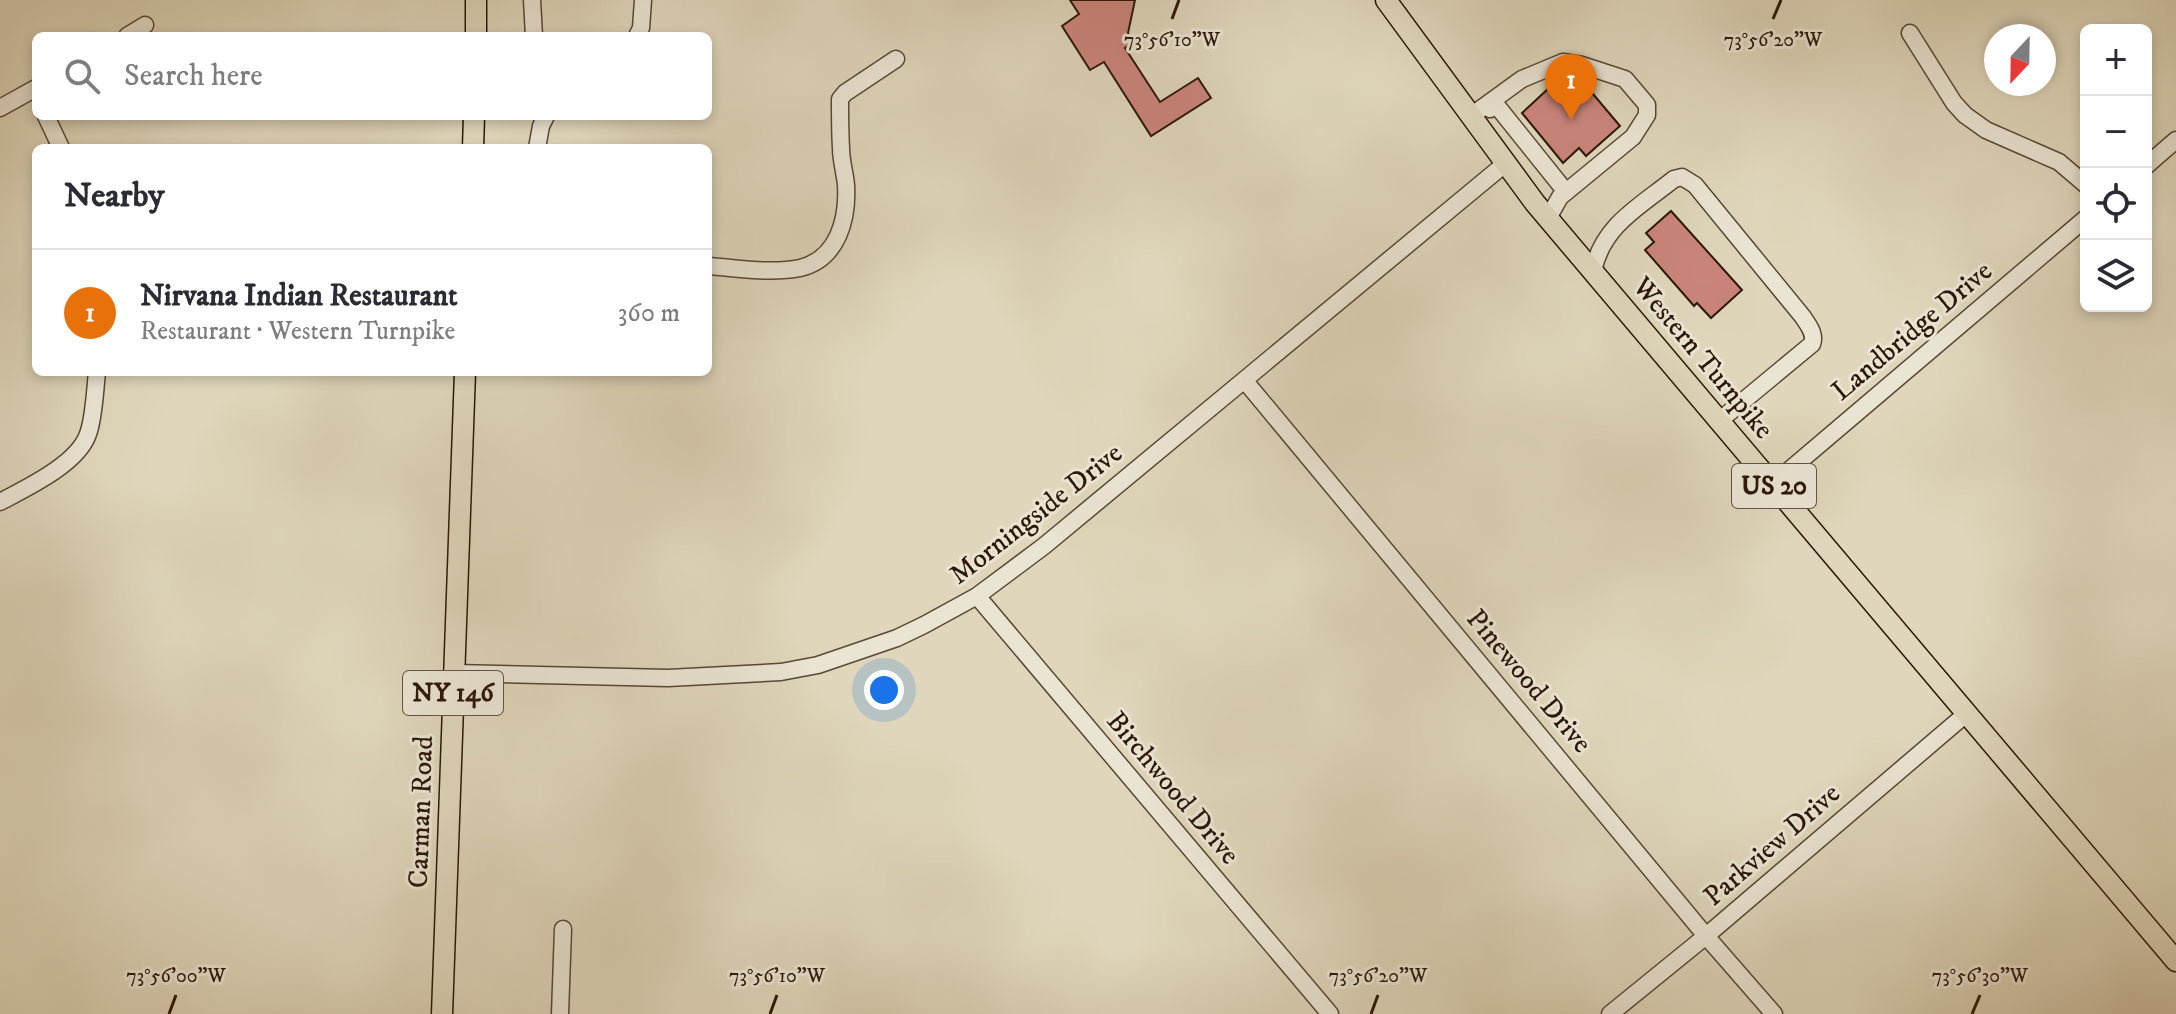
<!DOCTYPE html>
<meta charset="utf-8">
<style>
:root{--surface:#fff;--page:#f7f7f7;--text:#2b2b33;--muted:#7c7c81;--line:#e1e1e2;--accent:#0f766e}
body{margin:0;font-family:"IM FELL DW Pica",serif;background:var(--page);color:var(--text)}
.controls{position:absolute;right:24px;top:24px;display:grid;overflow:hidden;border-radius:12px;box-shadow:0 4px 12px #0003}
.controls button{width:72px;height:72px;display:grid;place-items:center;padding:0;border:0;border-bottom:2px solid var(--line);background:var(--surface);color:var(--text);font:40px sans-serif}
.compass{position:absolute;left:1984px;top:24px;width:72px;height:72px;border-radius:50%;background:var(--surface);box-shadow:0 4px 12px #0003;rotate:202deg}
.you{position:absolute;left:884px;top:690px;width:28px;height:28px;margin:-20px;border:6px solid #fff;border-radius:50%;background:#1a73e8;box-shadow:0 0 0 12px #1a73e833}
.badge{display:grid;place-items:center;width:52px;height:52px;border-radius:50%;background:var(--accent);color:#fff;font-size:26px;font-weight:700}
.pin{position:absolute;translate:-50% -66px;filter:drop-shadow(0 2px 4px #0008)}
.pin::after{content:'';position:absolute;top:42px;width:28px;height:24px;background:inherit;clip-path:polygon(0 0,100% 0,50% 100%)}
.list{margin:0;padding:0;list-style:none}
h2{display:flex;justify-content:space-between;align-items:center;height:104px;margin:0;padding:0 32px;font-size:34px}
h2 small{font-size:26px;font-weight:400;color:var(--muted)}
.list li{display:grid;grid-template-columns:52px 1fr auto;gap:24px;align-items:center;box-sizing:border-box;height:128px;padding:0 32px;border-top:2px solid var(--line)}
.list b{display:block;font-size:30px;white-space:nowrap}
.list p{margin:0;font-size:26px;white-space:nowrap;color:var(--muted)}
.list em{font-size:26px;font-style:normal;color:var(--muted)}
.icon{flex:none;width:44px;height:44px;fill:none;stroke:currentColor;stroke-width:2;stroke-linecap:round;stroke-linejoin:round}
.map{position:relative;flex:none;width:2176px;height:1014px;overflow:hidden}
.search{position:absolute;background:var(--surface);box-shadow:0 4px 12px #0003;left:32px;top:32px;width:680px;height:88px;display:flex;align-items:center;gap:20px;box-sizing:border-box;padding:0 28px;border-radius:12px;color:var(--muted);font-size:30px}
.panel{position:absolute;background:var(--surface);box-shadow:0 4px 12px #0003;left:32px;top:144px;width:680px;height:232px;border-radius:12px}
.map>svg:first-child{display:block}
.building{fill:#ca847b;stroke:#2b1708;stroke-width:2}
.lines{fill:none;stroke-linecap:round;stroke-linejoin:round}
.minor-casing{stroke:#584735;stroke-width:19}
.major-casing{stroke:#2b1708;stroke-width:23}
.minor{stroke:#eae4d3;stroke-width:16}
.major{stroke:#dfd6bb;stroke-width:20}
.ticks{fill:none;stroke:#2b1708;stroke-width:3}
.labels{text-anchor:middle;dominant-baseline:central;stroke-width:6;stroke-linejoin:round;paint-order:stroke}
.shield{fill:#eae4d3;stroke:#645445;stroke-width:2}
.shield-label{font-size:26px;font-weight:bold;fill:#2b1708}
.street-label{font-size:28px;fill:#2b1708;stroke:#eae4d3}
.ticks-label{font-size:20px;text-anchor:middle;fill:#2b1708;stroke:#eae4d3;stroke-width:6;stroke-linejoin:round;paint-order:stroke}
</style>
<div class="map">
<svg width="2176" height="1014" viewBox="0 0 2176 1014">
<rect width="100%" height="100%" fill="#dfd6bb"/>
<filter id="stains"><feTurbulence type="fractalNoise" baseFrequency=".0025" numOctaves="4"/><feColorMatrix values="0 0 0 0 .2 0 0 0 0 .09 0 0 0 0 .02 0 0 0 .5 -.17"/></filter>
<radialGradient id="worn" r=".72"><stop offset=".6" stop-color="#630" stop-opacity="0"/><stop offset="1" stop-color="#630" stop-opacity=".3"/></radialGradient>
<path class="building" d="M 1070,0 L 1135,0 L 1128,33 L 1134,42 L 1125,48 L 1160,102 L 1198,78 L 1211,98 L 1151,136 L 1104,62 L 1090,70 L 1062,26 L 1079,14 Z
M 1549,88 L 1578,97 L 1588,88 L 1620,126 L 1586,156 L 1579,148 L 1563,163 L 1522,113 Z
M 1671,211 L 1742,290 L 1711,318 L 1697,303 L 1694,306 L 1645,250 L 1654,242 L 1646,233 Z"/>
<g class="lines">
<g class="minor-casing">
<path id="minor" d="M 532,0 L 534,36
M 1910,33 L 1954,103 L 1965,115 L 1986,130 L 2059,162 L 2086,185
M 127,36 L 145,25
M 637,36 L 641,28 L 643,0
M 0,108 L 36,88
M 1490,109 L 1493,101 L 1566,192
M 46,116 L 61,148
M 1471,116 L 1522,79 L 1563,62 L 1582,65 L 1625,79 L 1647,105 L 1647,115 L 1633,137 L 1560,197 L 1548,218
M 537,148 L 541,126 L 546,116
M 2146,166 L 2176,140
M 708,266 C 738,268 771,274 800,268 C 838,259 848,219 846,185 C 845,173 841,161 841,148 C 840,132 840,116 840,99 L 845,93 L 896,59
M 1593,271 C 1603,225 1639,207 1674,179 L 1682,177 L 1695,185 L 1803,317 C 1808,325 1816,334 1812,344 L 1719,421
M 1245,381 L 1706,936 L 1774,1014
M 1773,484 L 2086,218
M 0,502 C 26,488 78,464 88,434 C 94,418 95,390 97,372
M 977,596 L 1330,1014
M 454,673 L 668,678 L 781,672 L 818,665 L 897,638 L 924,625 L 977,596 L 1044,546 L 1506,163
M 560,1014 L 563,929
M 1610,1014 L 1706,936 L 1966,714"/>
</g>
<g class="major-casing">
<path id="major" d="M 1386,0 L 1535,203 L 2176,961
M 476,36 L 476,0
M 473,148 L 474,116
M 442,1014 L 465,372"/>
</g>
<use href="#minor" class="minor"/>
<use href="#major" class="major"/>
</g>
<path class="ticks" d="M 1172,19 L 1179,0M 1773,19 L 1781,0M 169,1014 L 176,995M 770,1014 L 777,995M 1371,1014 L 1378,995M 1972,1014 L 1980,995"/>
<g class="labels">
<g class="shield">
<rect x="1732" y="464" width="84" height="44" rx="6"/>
<rect x="403" y="671" width="100" height="44" rx="6"/>
</g>
<g class="shield-label">
<text x="1774" y="486">US 20</text>
<text x="453" y="693">NY 146</text>
</g>
<g class="street-label">
<text transform="translate(1912 331) rotate(-40)">Landbridge Drive</text>
<text transform="translate(1703 358) rotate(50)">Western Turnpike</text>
<text transform="translate(1036 514) rotate(-38)">Morningside Drive</text>
<text transform="translate(1529 681) rotate(50)">Pinewood Drive</text>
<text transform="translate(1173 788) rotate(50)">Birchwood Drive</text>
<text transform="translate(421 812) rotate(-88)">Carman Road</text>
<text transform="translate(1772 845) rotate(-41)">Parkview Drive</text>
</g>
</g>
<g class="ticks-label">
<text x="1773" y="46">73°56'20"W</text>
<text x="1172" y="46">73°56'10"W</text>
<text x="176" y="982">73°56'00"W</text>
<text x="777" y="982">73°56'10"W</text>
<text x="1378" y="982">73°56'20"W</text>
<text x="1980" y="982">73°56'30"W</text>
</g>
<rect width="100%" height="100%" filter="url(#stains)"/>
<rect width="100%" height="100%" fill="url(#worn)"/>
</svg>
<div class="controls">
<button>+</button>
<button>−</button>
<button><svg class="icon" aria-label="locate" viewBox="0 0 24 24"><circle cx="12" cy="12" r="6"/><path d="M12 2v4M12 18v4M2 12h4M18 12h4"/></svg></button>
<button><svg class="icon" aria-label="layers" viewBox="0 0 24 24"><path d="M12 4l9 5-9 5-9-5zM3 14l9 5 9-5"/></svg></button>
</div>
<svg class="compass" viewBox="-18 -18 36 36"><path d="M0-13l5 13h-10z" fill="#e53935"/><path d="M0 13l5-13h-10z" fill="#7c7c81"/></svg>
<div class="you"></div>
<div class="pin badge" style="left:1571px;top:120px;background:#e8710a">1</div>
<div class="search"><svg class="icon" aria-label="search" viewBox="0 0 24 24"><circle cx="10" cy="10" r="6"/><path d="M15 15l6 6"/></svg>Search here</div>
<section class="panel">
<h2>Nearby<small></small></h2>
<ul class="list">
<li><span class="badge" style="background:#e8710a">1</span><div><b>Nirvana Indian Restaurant</b><p>Restaurant · Western Turnpike</p></div><em>360 m</em></li>
</ul>
</section>
</div>
